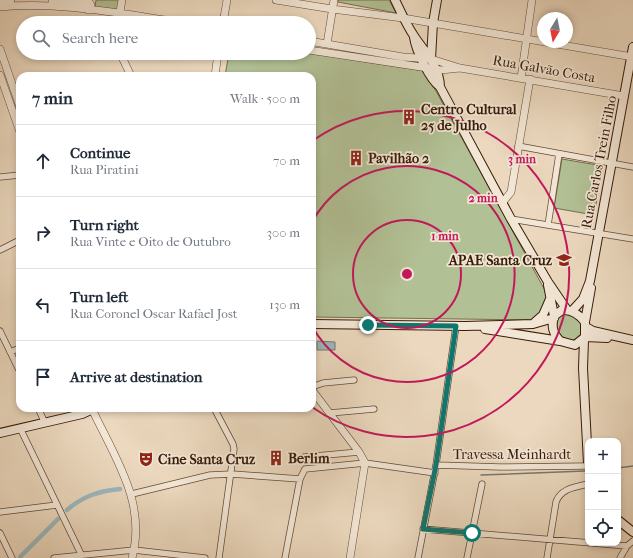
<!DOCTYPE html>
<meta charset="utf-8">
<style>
:root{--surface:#fff;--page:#f6f6f7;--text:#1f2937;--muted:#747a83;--line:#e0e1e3}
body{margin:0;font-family:"IM FELL French Canon",serif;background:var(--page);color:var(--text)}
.controls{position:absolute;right:12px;bottom:12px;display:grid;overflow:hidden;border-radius:8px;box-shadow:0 2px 6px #0003}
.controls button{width:36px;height:36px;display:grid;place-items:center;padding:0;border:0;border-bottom:1px solid var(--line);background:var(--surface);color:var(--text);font:20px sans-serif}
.compass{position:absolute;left:537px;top:12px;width:36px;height:36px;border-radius:50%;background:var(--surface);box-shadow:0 2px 6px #0003;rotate:190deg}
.stop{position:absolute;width:12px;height:12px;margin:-9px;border:3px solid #0f766e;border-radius:50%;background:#fff}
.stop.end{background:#0f766e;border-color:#fff;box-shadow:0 1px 4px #0008}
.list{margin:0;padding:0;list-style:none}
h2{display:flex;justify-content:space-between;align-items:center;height:52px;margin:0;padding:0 16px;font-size:17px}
h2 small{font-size:13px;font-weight:400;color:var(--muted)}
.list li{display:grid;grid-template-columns:26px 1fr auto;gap:12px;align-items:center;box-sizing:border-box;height:72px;padding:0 16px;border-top:1px solid var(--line)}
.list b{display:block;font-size:15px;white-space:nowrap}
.list p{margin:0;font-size:13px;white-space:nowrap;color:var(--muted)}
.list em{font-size:13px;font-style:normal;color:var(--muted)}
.icon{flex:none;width:22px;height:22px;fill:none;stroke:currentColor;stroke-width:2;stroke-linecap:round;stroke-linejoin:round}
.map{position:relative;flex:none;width:633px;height:558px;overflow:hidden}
.search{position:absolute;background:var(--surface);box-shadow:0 2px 6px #0003;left:16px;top:16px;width:300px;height:44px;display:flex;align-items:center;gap:10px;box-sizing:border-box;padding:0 14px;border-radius:22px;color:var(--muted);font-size:15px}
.panel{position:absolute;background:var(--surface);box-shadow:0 2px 6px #0003;left:16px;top:72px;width:300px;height:340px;border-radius:12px}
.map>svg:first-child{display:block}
.green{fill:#b2c095;stroke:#766e4e}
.water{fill:#9cb8bc;stroke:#747974}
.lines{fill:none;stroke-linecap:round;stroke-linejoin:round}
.stream{stroke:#747974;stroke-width:1.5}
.canal{stroke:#9cb8bc;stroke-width:4.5}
.minor-casing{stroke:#664a36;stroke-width:7}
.tertiary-casing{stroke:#664a36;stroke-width:8}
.secondary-casing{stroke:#391b08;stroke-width:10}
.minor{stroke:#f2e6d5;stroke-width:5.5}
.tertiary{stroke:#f2e6d5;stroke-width:7}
.secondary{stroke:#f2e6d5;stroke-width:8}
.route{stroke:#0f766e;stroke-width:5}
.ring{fill:none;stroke:#c2185b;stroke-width:2}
.labels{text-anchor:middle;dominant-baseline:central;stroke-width:3.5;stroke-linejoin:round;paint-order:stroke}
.street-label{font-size:14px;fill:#391b08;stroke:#f2e6d5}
.poi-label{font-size:14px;font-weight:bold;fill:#391b08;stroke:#f2e6d5;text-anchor:start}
.centre{fill:#c2185b;stroke:#f2e6d5;stroke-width:2}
.ring-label{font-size:12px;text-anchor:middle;font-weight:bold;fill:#c2185b;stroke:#f2e6d5;stroke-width:3.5;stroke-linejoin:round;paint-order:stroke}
</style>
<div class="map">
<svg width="633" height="558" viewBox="0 0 633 558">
<rect width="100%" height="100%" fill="#ebd8be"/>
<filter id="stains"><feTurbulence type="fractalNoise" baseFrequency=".005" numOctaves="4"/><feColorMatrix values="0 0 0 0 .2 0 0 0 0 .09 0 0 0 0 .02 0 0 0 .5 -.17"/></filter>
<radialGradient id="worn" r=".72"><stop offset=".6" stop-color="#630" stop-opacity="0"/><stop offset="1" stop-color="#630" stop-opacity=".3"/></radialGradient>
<path class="green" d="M 96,0 L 121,0 L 119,11 L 95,7 Z
M 338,0 L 389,0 L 396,13 L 338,2 Z
M 229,53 L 309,53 L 425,71 L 547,294 L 547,304 L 535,320 L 312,317 L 312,76 L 225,76 Z
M 562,159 L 603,166 L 594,215 L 554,208 Z
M 561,313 C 575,313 581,319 585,332 L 576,341 C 561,340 555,332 556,318 Z"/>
<path class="water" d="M 317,341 L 335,342 L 335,350 L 317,350 Z"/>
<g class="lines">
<path class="stream" d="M 618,468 L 633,466
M 481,475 L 585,471"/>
<path class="canal" d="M 67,510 C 83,496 99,491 120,489
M 20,557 L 58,519"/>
<g class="minor-casing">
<path id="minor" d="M 518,146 L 633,167
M 0,177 L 20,175
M 511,219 L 633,239
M 548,225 L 559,154
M 0,250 L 20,240
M 0,331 L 20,372
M 10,352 L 20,348
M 312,387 L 323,383 L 354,380
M 38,408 L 45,423
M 214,408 L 233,444 L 234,449 L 219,558
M 330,413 L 374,409
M 20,428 L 81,554
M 304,457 L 359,452
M 436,465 L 500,467 L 588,466
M 132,494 L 210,475 L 232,474 L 300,479
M 0,512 L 57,505
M 423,529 L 627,546
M 0,533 L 12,558
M 54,558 L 134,550 L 205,558
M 285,558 L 300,479 L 305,469 L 365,463 L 435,473
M 418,558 L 436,465 L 456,326
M 467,558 L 482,484
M 547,558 L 556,502 C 561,488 576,487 588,484
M 620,558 L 627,546 L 633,541"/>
</g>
<g class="tertiary-casing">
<path id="tertiary" d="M 276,0 L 332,9 L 403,18 L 633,57
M 0,1 L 11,0
M 52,1 L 89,2 L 91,5 L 88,10
M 0,7 C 62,1 126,15 187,23
M 118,23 L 122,0
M 223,23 L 227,0
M 309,41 L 403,57 L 431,59 L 460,68 L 624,96
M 327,44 L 334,0
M 0,49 L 20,107
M 309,50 L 441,70 L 460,68
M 120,53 L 131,76
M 0,75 L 20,132
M 215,76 L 218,53
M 521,78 L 532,0
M 503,202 L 511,192 L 530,79
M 312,390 L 359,452 L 365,463 L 350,558
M 92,409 C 115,458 147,503 132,558"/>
</g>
<g class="secondary-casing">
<path id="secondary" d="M 395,0 C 401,12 406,24 414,36 C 424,51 440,67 440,87
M 414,37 C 416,51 429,78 440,87 L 511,219 L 548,282 L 567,310
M 431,59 L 433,23 L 437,0
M 548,285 L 554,316
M 562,310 C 572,309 579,314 585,322 L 585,337 L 575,345 L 560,341 C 553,333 551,327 554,316 Z
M 572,311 L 583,299 L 590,281 L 633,47
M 535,322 L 543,315 L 550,299
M 585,322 L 591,288
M 312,324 L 465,326 L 533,324 L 554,318
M 586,327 L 593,331 L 633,340
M 485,329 L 560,341
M 585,337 L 607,338
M 584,340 L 583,368 L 588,463
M 0,433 L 82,414 L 95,408
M 618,520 L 633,532"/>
</g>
<use href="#minor" class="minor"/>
<use href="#tertiary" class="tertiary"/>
<use href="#secondary" class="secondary"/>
</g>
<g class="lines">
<path class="route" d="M 368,325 L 456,326 L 436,465 L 423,529 L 472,533"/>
</g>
<g class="ring">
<circle cx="407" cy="274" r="54"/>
<path d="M312 222A108 108 0 1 1 312 326"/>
<path d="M312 141A163 163 0 1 1 312 407"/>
</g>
<defs>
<g id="building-bare" transform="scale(1.2)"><path d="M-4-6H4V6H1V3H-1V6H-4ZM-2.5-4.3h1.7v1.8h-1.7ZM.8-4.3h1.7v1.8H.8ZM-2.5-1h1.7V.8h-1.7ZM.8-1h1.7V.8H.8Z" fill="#8f2418" stroke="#f2e6d5" stroke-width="2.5" paint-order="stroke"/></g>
<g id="school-bare" transform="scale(1.2)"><path d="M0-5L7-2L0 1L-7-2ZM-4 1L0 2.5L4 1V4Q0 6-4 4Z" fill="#8f2418" stroke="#f2e6d5" stroke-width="2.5" paint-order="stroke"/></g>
<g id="theatre-bare" transform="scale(1.2)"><path d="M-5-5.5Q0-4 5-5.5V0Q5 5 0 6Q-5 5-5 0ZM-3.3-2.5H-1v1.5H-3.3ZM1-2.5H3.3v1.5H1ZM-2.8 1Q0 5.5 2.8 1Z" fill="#8f2418" stroke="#f2e6d5" stroke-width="2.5" paint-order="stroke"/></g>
</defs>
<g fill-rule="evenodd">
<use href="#building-bare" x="409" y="117"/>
<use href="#building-bare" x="356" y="158"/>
<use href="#school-bare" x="564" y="260"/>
<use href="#building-bare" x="276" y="458"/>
<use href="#theatre-bare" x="146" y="459"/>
</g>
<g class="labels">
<g class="street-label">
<text transform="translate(544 69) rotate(10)">Rua Galvão Costa</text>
<text transform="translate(599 162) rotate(-79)">Rua Carlos Trein Filho</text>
<text x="512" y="454">Travessa Meinhardt</text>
</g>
<g class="poi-label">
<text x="421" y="109">Centro Cultural<tspan x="421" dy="16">25 de Julho</tspan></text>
<text x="368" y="158">Pavilhão 2</text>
<text x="552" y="260" text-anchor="end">APAE Santa Cruz</text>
<text x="288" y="458">Berlim</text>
<text x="158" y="459">Cine Santa Cruz</text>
</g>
</g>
<circle cx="407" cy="274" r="6" class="centre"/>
<g class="ring-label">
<text x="522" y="163">3 min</text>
<text x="483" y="202">2 min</text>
<text x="445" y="240">1 min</text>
</g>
<rect width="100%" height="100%" filter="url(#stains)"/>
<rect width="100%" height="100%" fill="url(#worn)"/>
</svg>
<div class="controls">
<button>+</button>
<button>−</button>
<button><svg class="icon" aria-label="locate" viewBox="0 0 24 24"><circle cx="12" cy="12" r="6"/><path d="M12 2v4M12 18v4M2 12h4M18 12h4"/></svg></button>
</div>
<svg class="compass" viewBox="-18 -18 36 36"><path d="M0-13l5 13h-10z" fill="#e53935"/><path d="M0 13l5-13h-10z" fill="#747a83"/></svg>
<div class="stop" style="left:472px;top:533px"></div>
<div class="stop end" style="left:368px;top:325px"></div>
<div class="search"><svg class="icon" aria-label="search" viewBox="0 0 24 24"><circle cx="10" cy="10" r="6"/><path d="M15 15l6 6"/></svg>Search here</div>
<section class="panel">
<h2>7 min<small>Walk · 500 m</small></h2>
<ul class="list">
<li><svg class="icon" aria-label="ahead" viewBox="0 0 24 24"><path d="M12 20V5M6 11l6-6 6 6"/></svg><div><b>Continue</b><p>Rua Piratini</p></div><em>70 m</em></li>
<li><svg class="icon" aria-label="right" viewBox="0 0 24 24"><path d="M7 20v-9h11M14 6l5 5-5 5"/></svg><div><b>Turn right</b><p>Rua Vinte e Oito de Outubro</p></div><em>300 m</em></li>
<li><svg class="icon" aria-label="left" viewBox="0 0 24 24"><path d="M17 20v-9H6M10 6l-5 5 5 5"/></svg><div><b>Turn left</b><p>Rua Coronel Oscar Rafael Jost</p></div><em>130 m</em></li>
<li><svg class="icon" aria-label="arrive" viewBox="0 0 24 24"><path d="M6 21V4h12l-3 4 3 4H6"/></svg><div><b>Arrive at destination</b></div></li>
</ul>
</section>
</div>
